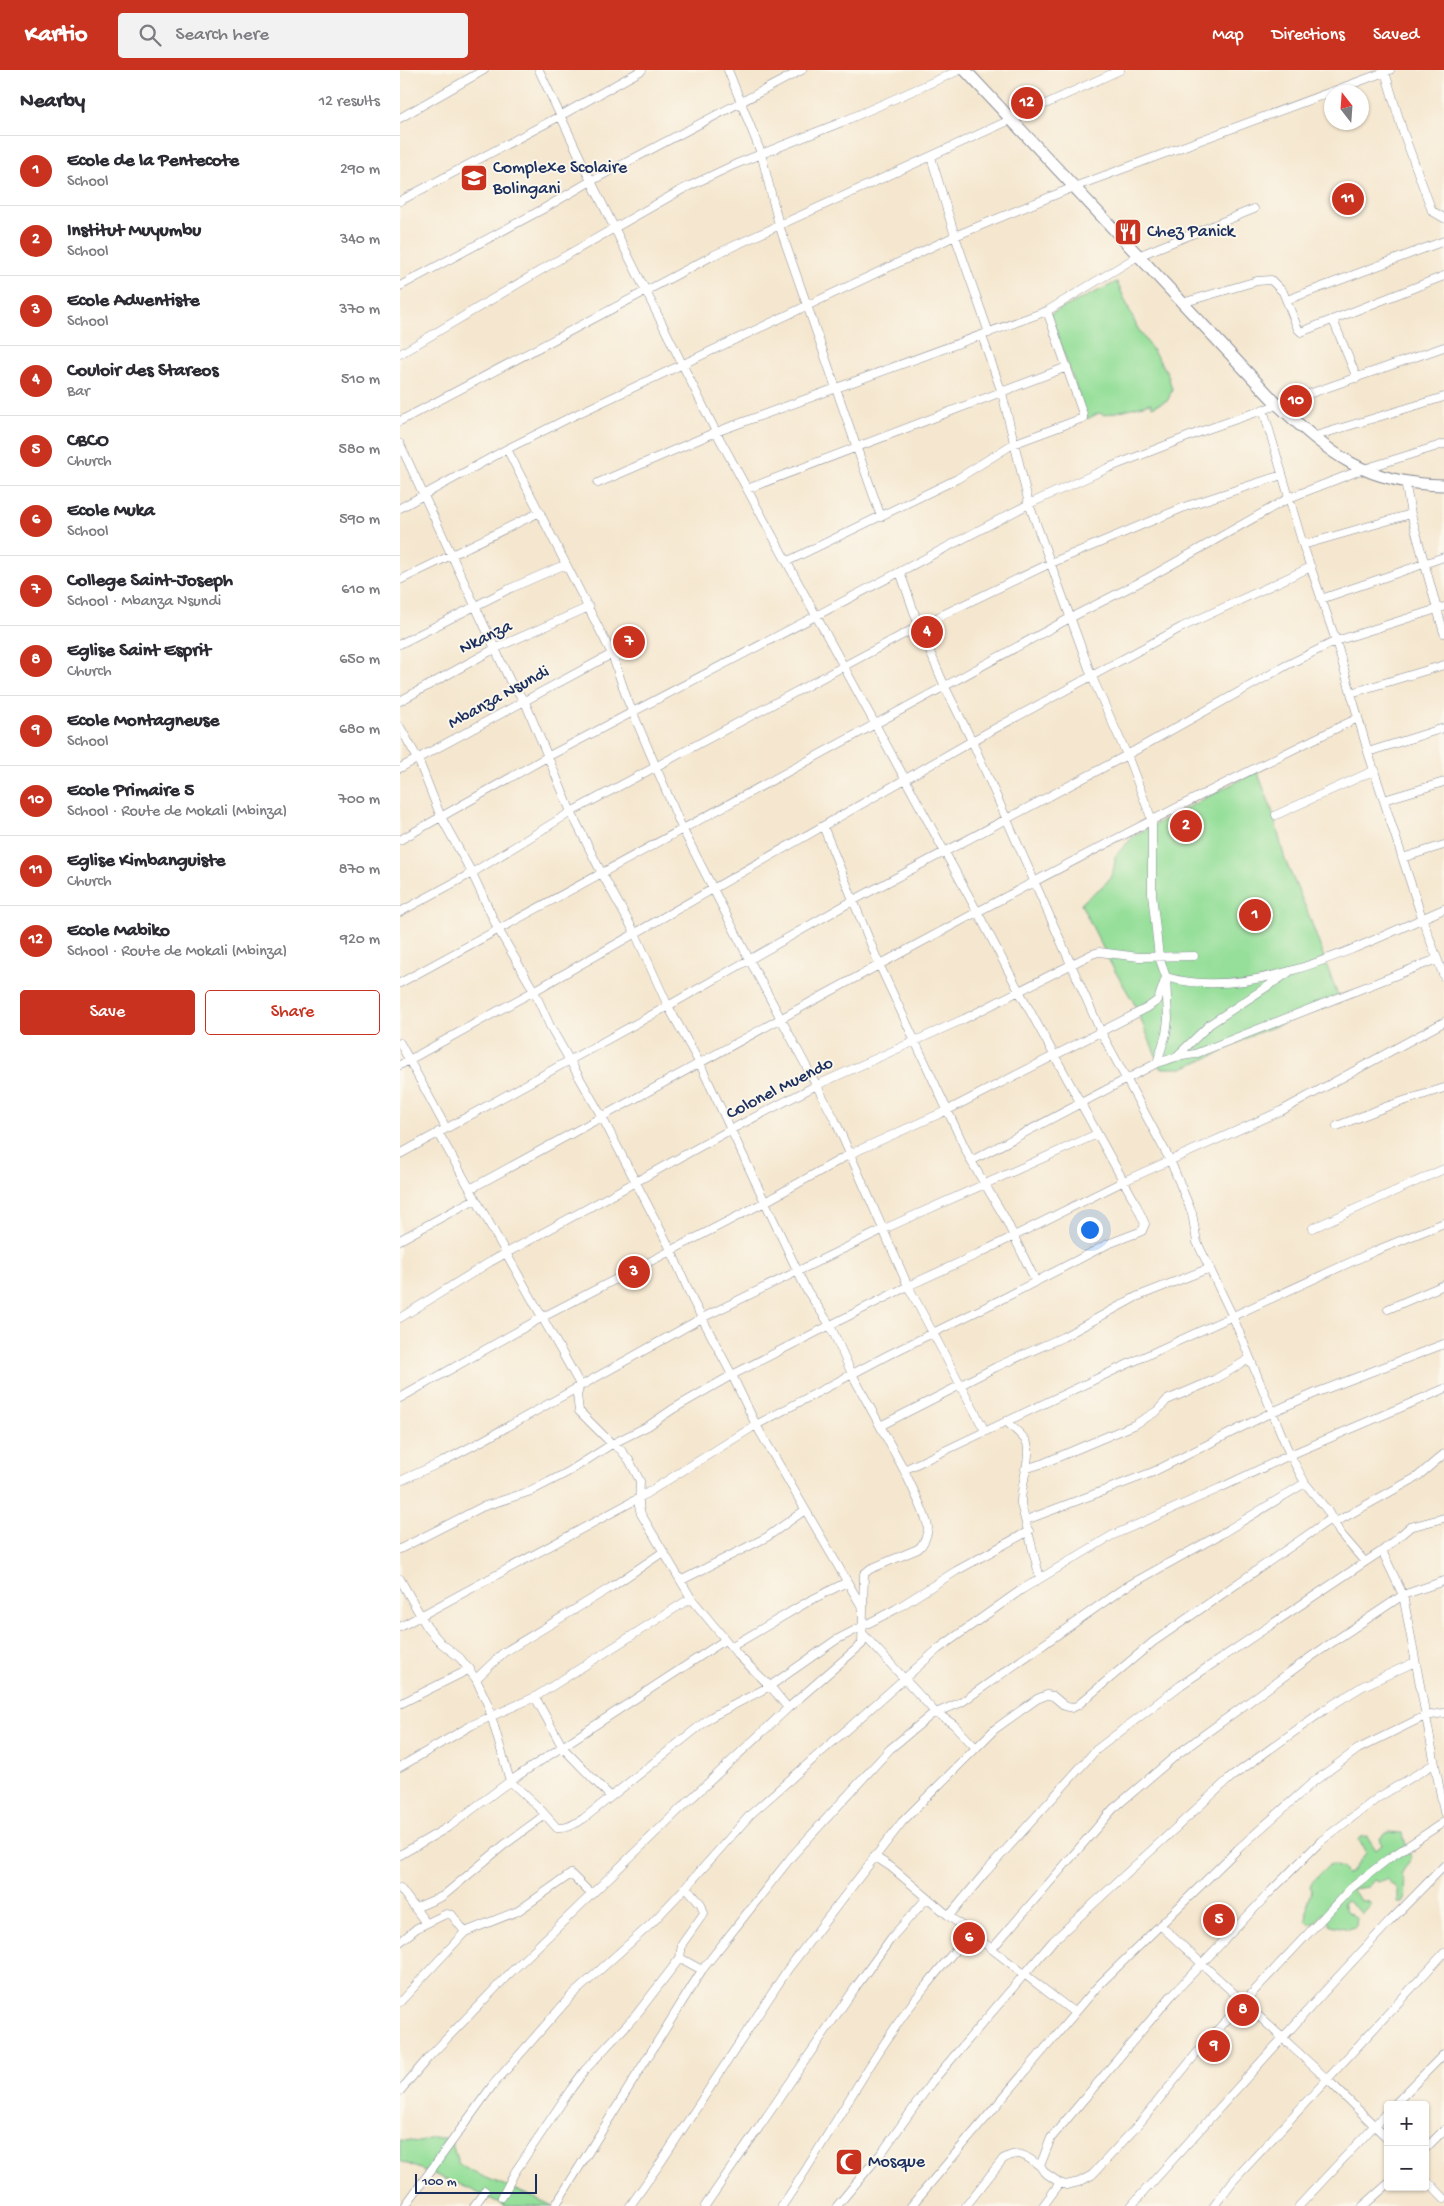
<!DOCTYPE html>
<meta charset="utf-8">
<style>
:root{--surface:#fff;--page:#f2f2f3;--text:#2b2b33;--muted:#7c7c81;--line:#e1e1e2;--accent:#c8321e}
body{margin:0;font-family:"Gochi Hand",sans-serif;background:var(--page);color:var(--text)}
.controls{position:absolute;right:15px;bottom:15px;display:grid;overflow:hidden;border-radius:5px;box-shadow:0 1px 4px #0004}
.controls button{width:45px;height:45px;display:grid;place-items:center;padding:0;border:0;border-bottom:1px solid var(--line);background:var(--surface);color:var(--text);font:25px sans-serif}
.compass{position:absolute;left:924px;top:15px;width:45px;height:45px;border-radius:50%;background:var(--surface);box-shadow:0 1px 4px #0004;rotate:343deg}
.scale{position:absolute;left:15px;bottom:12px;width:122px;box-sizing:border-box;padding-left:5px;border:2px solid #1b2f5e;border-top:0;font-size:14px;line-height:18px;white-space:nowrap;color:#1b2f5e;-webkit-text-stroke:4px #fbf7ec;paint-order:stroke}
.you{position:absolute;left:689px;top:1159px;width:18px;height:18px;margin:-12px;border:4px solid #fff;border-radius:50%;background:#1a73e8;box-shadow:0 0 0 8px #1a73e833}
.badge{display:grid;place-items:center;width:32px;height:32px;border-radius:50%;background:var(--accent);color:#fff;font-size:16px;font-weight:700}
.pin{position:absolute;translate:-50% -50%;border:2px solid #fff;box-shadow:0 1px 5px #0006}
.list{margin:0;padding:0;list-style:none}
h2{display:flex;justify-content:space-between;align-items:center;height:65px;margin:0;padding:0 20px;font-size:21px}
h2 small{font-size:16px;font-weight:400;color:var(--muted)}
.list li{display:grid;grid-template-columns:32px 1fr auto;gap:15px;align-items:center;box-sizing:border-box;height:70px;padding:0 20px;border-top:1px solid var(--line)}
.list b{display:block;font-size:19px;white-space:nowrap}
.list p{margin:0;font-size:16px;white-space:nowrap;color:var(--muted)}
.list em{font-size:16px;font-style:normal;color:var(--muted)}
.actions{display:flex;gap:10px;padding:15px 20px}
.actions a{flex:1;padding:11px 0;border:1px solid var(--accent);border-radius:5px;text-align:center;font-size:18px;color:var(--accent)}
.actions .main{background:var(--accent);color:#fff}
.icon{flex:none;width:28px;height:28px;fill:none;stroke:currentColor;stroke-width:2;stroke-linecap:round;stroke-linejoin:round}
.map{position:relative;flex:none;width:1044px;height:2136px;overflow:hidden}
header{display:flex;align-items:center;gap:30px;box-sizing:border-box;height:70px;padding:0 25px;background:var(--accent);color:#fff}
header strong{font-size:24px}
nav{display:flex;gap:28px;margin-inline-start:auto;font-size:18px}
.search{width:350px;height:45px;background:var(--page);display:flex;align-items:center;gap:12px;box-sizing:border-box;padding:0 18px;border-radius:5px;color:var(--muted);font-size:19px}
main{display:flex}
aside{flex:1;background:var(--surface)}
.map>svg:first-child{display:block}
.green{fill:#96df9a;stroke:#58877c}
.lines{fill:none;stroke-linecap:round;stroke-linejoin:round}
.street-casing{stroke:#888b96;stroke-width:9}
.secondary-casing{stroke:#888b96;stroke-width:13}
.street{stroke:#fff;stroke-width:8}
.secondary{stroke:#fff;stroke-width:11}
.labels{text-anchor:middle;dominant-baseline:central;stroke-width:4;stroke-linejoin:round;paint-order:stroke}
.poi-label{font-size:18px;fill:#1b2f5e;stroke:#fbf7ec;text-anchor:start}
.street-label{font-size:18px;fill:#1b2f5e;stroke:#fbf7ec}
</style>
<header>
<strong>Kartio</strong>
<div class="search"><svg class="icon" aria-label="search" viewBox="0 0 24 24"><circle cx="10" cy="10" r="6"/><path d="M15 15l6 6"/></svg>Search here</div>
<nav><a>Map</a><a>Directions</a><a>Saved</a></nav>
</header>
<main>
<aside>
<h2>Nearby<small>12 results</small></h2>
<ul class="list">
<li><span class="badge">1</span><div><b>Ecole de la Pentecote</b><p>School</p></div><em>290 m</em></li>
<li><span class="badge">2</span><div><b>Institut Muyumbu</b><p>School</p></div><em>340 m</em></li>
<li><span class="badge">3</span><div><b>Ecole Adventiste</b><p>School</p></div><em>370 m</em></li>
<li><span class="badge">4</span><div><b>Couloir des Stareos</b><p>Bar</p></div><em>510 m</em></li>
<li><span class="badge">5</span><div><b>CBCO</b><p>Church</p></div><em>580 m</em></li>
<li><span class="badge">6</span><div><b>Ecole Muka</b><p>School</p></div><em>590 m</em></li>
<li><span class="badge">7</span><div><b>College Saint-Joseph</b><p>School · Mbanza Nsundi</p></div><em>610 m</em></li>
<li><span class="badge">8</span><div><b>Eglise Saint Esprit</b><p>Church</p></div><em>650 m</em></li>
<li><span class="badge">9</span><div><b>Ecole Montagneuse</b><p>School</p></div><em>680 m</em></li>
<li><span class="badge">10</span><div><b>Ecole Primaire 5</b><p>School · Route de Mokali (Mbinza)</p></div><em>700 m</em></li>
<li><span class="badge">11</span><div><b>Eglise Kimbanguiste</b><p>Church</p></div><em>870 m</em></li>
<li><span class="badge">12</span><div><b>Ecole Mabiko</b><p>School · Route de Mokali (Mbinza)</p></div><em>920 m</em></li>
</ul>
<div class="actions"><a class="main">Save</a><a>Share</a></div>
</aside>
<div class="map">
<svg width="1044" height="2136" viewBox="0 0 1044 2136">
<rect width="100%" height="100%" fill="#fbf7ec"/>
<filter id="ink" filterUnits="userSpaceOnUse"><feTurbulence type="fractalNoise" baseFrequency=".02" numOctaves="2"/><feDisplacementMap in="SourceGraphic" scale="10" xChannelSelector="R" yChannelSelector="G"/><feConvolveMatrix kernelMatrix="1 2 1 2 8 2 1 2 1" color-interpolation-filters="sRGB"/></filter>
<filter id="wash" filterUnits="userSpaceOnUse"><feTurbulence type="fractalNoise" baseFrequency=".0096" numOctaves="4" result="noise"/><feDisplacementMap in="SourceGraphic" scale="20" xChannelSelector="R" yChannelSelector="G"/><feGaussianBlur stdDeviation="1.12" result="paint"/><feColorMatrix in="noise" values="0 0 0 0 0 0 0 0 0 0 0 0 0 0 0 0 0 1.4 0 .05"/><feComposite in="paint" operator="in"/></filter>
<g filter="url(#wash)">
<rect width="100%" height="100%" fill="#f5e7cf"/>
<path class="green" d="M 717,212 L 737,257 L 767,302 L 772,319 L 768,330 L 752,337 L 751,333 L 705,345 L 699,343 L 687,349 L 650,244 Z
M 857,701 L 872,740 L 885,790 L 908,843 L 940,932 L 852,965 L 820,983 L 782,998 L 761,998 L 734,933 L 712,896 L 681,834 C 699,816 715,815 715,786 L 735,765 Z
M 988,1762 L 1003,1763 L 1007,1781 L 1012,1787 L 1001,1804 C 1006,1812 1008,1825 1002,1833 L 998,1833 L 998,1819 L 986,1809 L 978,1812 L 974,1810 L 968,1817 L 952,1819 L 960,1830 L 969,1832 L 971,1835 L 963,1844 L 947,1831 L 943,1833 L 946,1841 L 957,1848 L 956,1856 L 949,1859 L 931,1855 L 923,1843 L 914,1854 L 909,1854 L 906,1851 L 908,1830 L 912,1820 L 910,1817 L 913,1811 L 930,1794 L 942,1798 L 946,1804 L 950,1803 L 966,1783 L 959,1770 L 961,1767 L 967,1766 L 976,1780 L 982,1775 L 980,1768 Z
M 32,2068 L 44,2068 L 51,2071 L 58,2093 L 70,2101 L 154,2136 L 106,2136 L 61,2115 L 0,2091 L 0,2070 L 20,2072 Z"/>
</g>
<g filter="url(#ink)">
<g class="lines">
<g class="street-casing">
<path id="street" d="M 328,0 L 361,83 L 379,155 L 481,447
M 985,2 L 1003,62 L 1032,141 L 1044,148
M 0,48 L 84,0
M 531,87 L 555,166 L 589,263
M 0,131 L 160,46 L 242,0
M 0,216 L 143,139 L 191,111 L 402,0
M 887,230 L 1044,171
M 782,233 L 857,211 L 871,210 L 883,222 L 898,259 L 901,262 L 1044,206
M 933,250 L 957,308
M 0,284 L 153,193 L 283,119 L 336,94 L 442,52 L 560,0
M 863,339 L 903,475 L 936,571 L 968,682 L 1022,848 L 1044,907
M 0,351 L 314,185 L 720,0
M 912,367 L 1044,327
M 0,374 L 110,611 L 125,632 L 171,742 L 201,802 L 235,863 L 268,936 L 300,994 L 406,1219 L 430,1255 L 452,1304 L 504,1400
M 107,379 L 212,584 L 227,629 L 282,758 L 349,889 L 435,1050 L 508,1216 L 585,1361
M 1005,411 L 1011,444 L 1037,539 L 1044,537
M 198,413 L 316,362 L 647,241 L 738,186 L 854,139
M 347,419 L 667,297
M 0,438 L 107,379 L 175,345 L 555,166 L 674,117 L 990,0
M 903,475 L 1011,444
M 388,491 L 557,409 L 613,374 L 683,348 L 683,344 L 647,241
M 500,502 L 519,556 L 545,617 L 572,671 L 701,962 L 770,1090 L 792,1143 L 797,1172 L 833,1247 L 890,1385 L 905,1413 L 927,1440 L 940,1463 L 965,1492 L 982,1481 L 1010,1457 L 1044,1448
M 0,510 L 140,442
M 921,529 L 1044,487
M 0,574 L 109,519 L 166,494
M 951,623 L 1044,595
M 0,631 L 96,578 L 189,537
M 0,657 L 18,689 L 41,747 L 72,803 L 98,859 L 134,921 L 150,956 L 202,1047 L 271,1180 L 293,1231 L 332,1305 L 356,1355 L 462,1537
M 968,682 L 1044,658
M 0,698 L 212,584
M 984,730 L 1044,712
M 876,745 L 975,700
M 423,756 L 479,894 L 571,1091 L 605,1148 L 636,1212
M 0,770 L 147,687 L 629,434 L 708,398 L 805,360 L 1044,277
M 1002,788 L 1044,775
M 0,842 L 72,803 L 171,742 L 519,556 L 651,493 L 787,436 L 882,405
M 0,913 L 670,548 L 748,508 L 889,428 L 961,400 L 1044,374
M 0,973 L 46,1058
M 776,987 L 795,984 L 1037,889
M 757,993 L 776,987 L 810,954 L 888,903
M 0,995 L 134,921 L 572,671 L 782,557 L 911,497
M 937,1056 L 988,1036 L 1044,1018
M 38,1062 L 178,1311 L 180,1316 L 177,1325 L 179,1341 L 212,1374 L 220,1379 L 229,1390 L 240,1411 L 239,1436 L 241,1444 L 291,1528 L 338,1585 L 370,1616 L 388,1638
M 0,1084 L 268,936 L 454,830 L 727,685 L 887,595 L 936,571 L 1037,539 L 1044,563
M 571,1091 L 757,993 L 766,964 L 768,949 L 766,907 L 759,887 L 752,824 L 752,750 L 727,685 L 692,607 L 629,434 L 602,323 L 582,266
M 70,1119 C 364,959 655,793 958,648
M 913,1158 L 1044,1099
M 0,1170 L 75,1129
M 988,1239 L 1044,1215
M 0,1248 L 90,1192 L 330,1060 L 417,1015 L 564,949 L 692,884 L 699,882 L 739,887 L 794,886
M 0,1328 L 141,1248 L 365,1132 L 450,1084 L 548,1040 L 747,938 L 758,930 L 766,907 C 853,933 965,873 1044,839
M 606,1351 C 612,1357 621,1364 626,1371 C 633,1383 620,1417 621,1434 L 640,1508
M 480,1356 L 596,1297 L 663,1267 L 736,1227 L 810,1198
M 625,1399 L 644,1393 L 734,1355 L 757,1341 L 767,1330 L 814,1310 L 849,1289
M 0,1411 L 42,1392 L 82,1371 L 302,1248 L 484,1159 L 697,1064
M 626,1450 L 753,1402 L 872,1342 L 918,1322 L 1044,1274
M 934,1453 L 1017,1407 L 1044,1384
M 0,1479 L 82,1437 L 131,1421 L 168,1402 L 212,1374 L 248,1356 L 273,1339 L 332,1305 L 387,1277 L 508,1216 L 580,1183 L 724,1111 L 881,1041 L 1044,952
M 982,1481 L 1003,1525 L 1044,1742
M 0,1509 L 27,1557 L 41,1573 L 60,1588 L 76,1609 L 88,1635 L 110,1711 L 140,1739 L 157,1758 C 167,1759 174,1754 183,1749 L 311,1647 L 370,1616 L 436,1570 L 496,1539 L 556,1501 L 629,1461
M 282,1510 L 367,1467 L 405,1440
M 0,1557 L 239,1428 L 356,1355 L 488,1285 L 608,1226 L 708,1174 L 742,1161 L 745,1154 L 735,1132 L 619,921 L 578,843 L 316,362 L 191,111 L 139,0
M 464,1565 L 535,1642 L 553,1654 L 576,1678
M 331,1577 L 409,1531 L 447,1512
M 76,1609 L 103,1583 L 210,1518 L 263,1482
M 135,1627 L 163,1678 L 210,1726
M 0,1634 L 70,1599
M 0,1697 L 72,1655 L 135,1627 L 291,1528
M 0,1785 L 50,1756 L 110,1711 L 325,1570
M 474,1786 L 491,1797 L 549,1846 L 675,1943
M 0,1818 L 26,1853
M 15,1838 L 43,1826 L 104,1775 L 145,1745
M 549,1846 L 584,1804 L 696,1680 L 781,1615 L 965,1492
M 760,1855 L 928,2010 L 988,2069
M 0,1872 L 17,1858 L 46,1844 L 52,1845 L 65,1862
M 592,1879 L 713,1739 L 779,1683 L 912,1586 L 1003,1525 L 1044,1511
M 280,1888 L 302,1900
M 0,1932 L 65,1862 L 118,1841 L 171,1804 L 191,1824
M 0,2021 L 28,1988 L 109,1904 L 280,1739 L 388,1638 L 462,1574 L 464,1504 L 470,1499 L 518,1479 C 524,1474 527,1466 528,1458 C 528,1448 509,1411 504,1400 L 715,1300 L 975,1181 L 1044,1153
M 994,2035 L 1044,1984
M 1025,2079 L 1044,2060
M 1025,2108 L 1044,2128
M 660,2113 L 666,2115 L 679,2112 L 692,2105 L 739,2054 L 805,1973 L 951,1818 L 988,1789 L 1044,1752
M 102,2127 L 115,2102 L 171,2019 L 185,2000 L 236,1945 L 280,1888 L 282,1874 L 304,1843 L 301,1834 L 286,1817
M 5,2136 L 92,2016 L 171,1926 L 251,1854 L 286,1817 L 351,1744 L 538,1579 L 621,1520 L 711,1466 L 820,1418 L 890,1385 L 1044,1319
M 74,2136 L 85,2121
M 155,2136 L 302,1900 L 392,1786 L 490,1679 L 531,1645 L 562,1632 L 724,1518 L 821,1464 L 905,1413
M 230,2136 L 261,2092 L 388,1899 L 502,1752 L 595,1659 L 637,1629 L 647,1625 L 653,1626 L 665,1636 L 672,1638 L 678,1635 L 753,1572 L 932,1448
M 305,2136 L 455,1918 L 492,1867 L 527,1828
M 382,2136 C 420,2081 452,2021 490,1965 C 514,1928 542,1896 570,1863
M 437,2136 L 483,2081 L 531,2013 L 653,1871 L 830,1708 L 927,1638 L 963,1616 L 1015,1592
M 511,2136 L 698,1916 L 838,1779 L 912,1713 L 958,1679 L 1025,1646 L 1044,1643
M 566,2136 L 603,2089 C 620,2079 625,2086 640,2096
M 643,2136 L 660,2113 L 644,2102 L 640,2096 L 651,2068 L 771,1926 L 872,1820 L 921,1771 L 979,1727 L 1034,1694
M 731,2136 L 925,1921 L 991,1850 L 1044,1796
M 814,2136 L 833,2111 L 1044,1883
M 899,2136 L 988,2041
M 963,2136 L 988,2114"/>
</g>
<g class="secondary-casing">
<path id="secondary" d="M 565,0 L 877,334 C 931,385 966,414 1044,415"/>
</g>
<use href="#street" class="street"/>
<use href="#secondary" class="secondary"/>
</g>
</g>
<defs>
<g id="school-square" transform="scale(1.4375)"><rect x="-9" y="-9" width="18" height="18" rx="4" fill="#c8321e" stroke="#fbf7ec"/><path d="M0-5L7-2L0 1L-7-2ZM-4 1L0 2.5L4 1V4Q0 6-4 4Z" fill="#fff"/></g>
<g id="restaurant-square" transform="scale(1.4375)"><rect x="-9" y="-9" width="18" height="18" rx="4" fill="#c8321e" stroke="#fbf7ec"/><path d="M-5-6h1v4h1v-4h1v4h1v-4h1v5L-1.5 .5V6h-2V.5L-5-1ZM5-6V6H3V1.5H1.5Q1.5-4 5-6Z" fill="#fff"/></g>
<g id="mosque-square" transform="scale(1.4375)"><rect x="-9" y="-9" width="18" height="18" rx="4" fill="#c8321e" stroke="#fbf7ec"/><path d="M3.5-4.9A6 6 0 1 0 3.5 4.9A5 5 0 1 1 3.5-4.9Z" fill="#fff"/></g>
</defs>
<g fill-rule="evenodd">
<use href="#school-square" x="74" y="108"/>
<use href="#restaurant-square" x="728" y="162"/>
<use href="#mosque-square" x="449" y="2092"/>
</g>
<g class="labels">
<g class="poi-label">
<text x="93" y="98">Complexe Scolaire<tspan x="93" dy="21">Bolingani</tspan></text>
<text x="747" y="162">Chez Panick</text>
<text x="468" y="2092">Mosque</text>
</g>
<g class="street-label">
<text transform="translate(86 568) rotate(-26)">Nkanza</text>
<text transform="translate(99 628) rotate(-29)">Mbanza Nsundi</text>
<text transform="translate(380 1019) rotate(-27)">Colonel Muendo</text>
</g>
</g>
</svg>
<div class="controls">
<button>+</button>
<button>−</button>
</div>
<svg class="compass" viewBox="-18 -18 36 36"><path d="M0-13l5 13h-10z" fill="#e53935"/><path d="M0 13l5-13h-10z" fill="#7c7c81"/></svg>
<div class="scale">100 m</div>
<div class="you"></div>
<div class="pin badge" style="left:855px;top:845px">1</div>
<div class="pin badge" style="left:786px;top:756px">2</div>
<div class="pin badge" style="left:234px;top:1202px">3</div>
<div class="pin badge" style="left:527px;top:562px">4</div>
<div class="pin badge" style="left:819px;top:1850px">5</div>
<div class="pin badge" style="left:569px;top:1868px">6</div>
<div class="pin badge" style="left:229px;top:572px">7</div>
<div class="pin badge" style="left:843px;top:1940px">8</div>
<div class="pin badge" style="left:814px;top:1976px">9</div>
<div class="pin badge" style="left:896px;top:331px">10</div>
<div class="pin badge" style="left:948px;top:129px">11</div>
<div class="pin badge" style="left:627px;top:33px">12</div>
</div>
</main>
